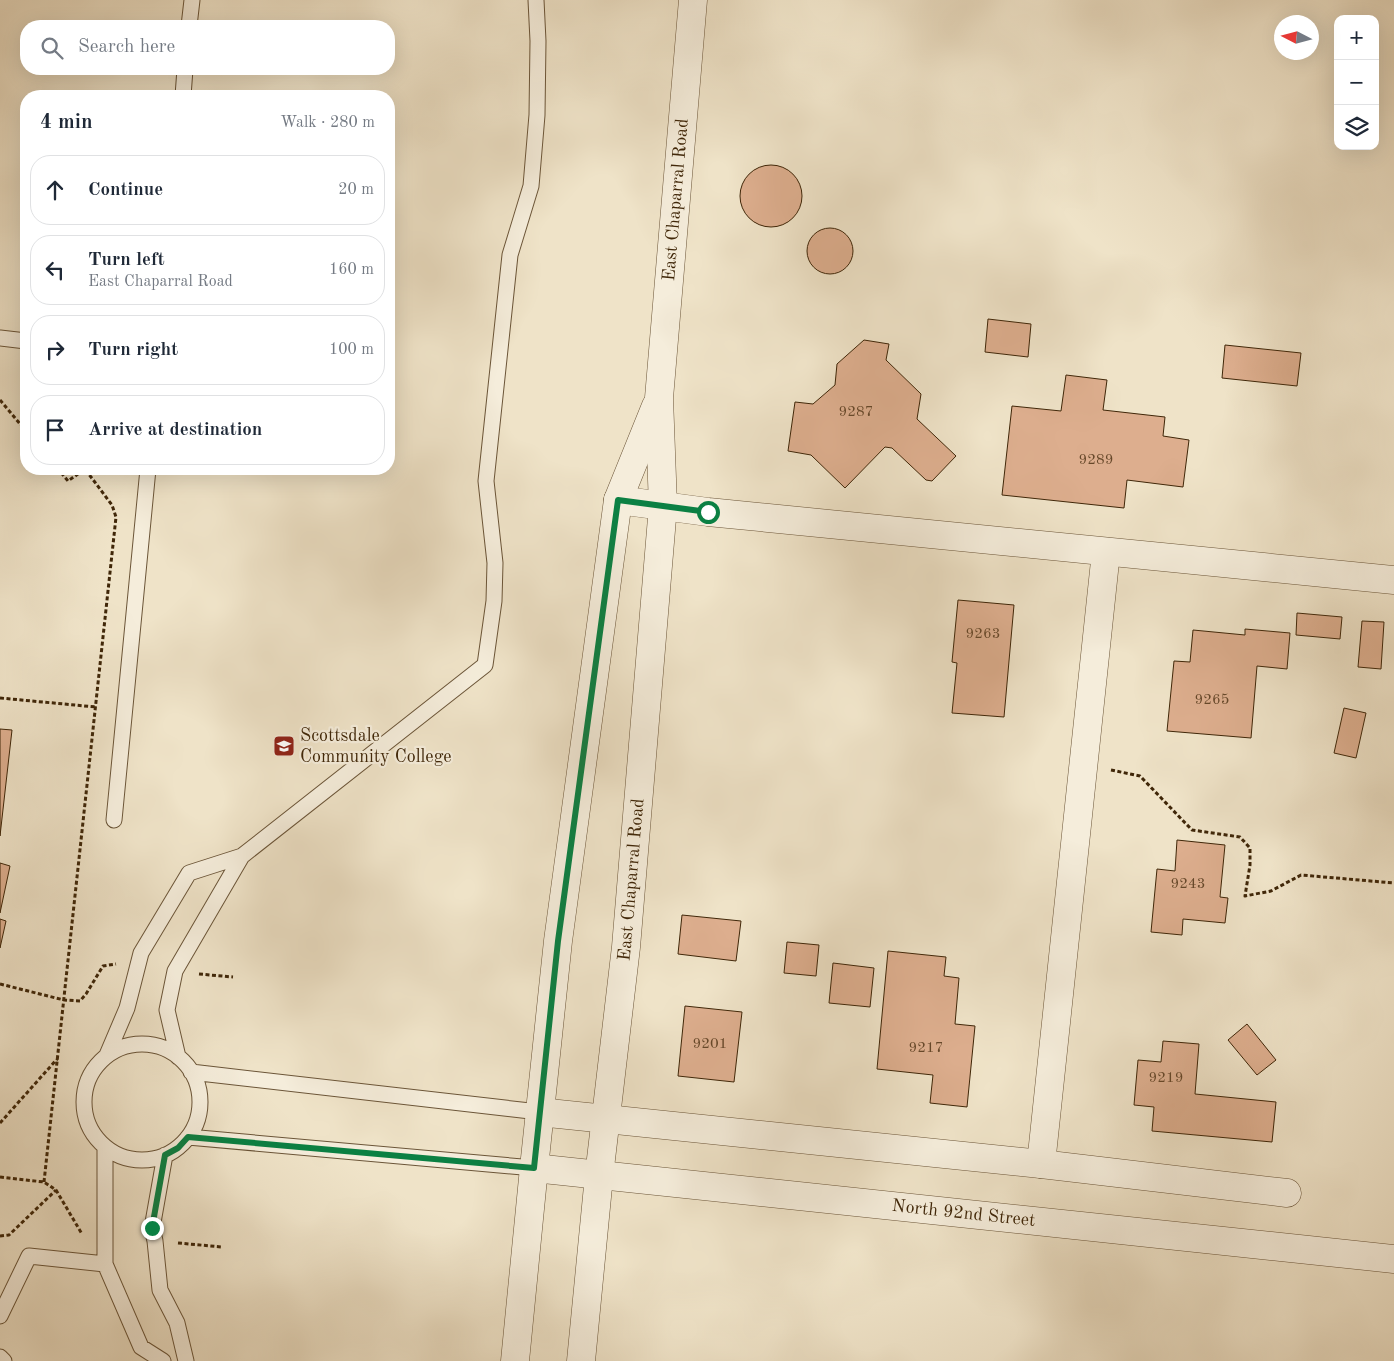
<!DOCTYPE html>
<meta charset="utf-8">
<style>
:root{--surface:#fff;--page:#f2f2f3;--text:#1f2937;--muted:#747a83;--line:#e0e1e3}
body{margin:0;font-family:"Old Standard TT",serif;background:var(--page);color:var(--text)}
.controls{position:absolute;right:15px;top:15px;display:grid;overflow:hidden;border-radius:10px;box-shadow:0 5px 20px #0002}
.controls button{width:45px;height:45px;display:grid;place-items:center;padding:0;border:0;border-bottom:1px solid var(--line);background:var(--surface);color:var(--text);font:25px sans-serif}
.compass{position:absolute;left:1274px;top:15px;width:45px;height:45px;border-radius:50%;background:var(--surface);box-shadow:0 5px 20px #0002;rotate:276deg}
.stop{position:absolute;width:15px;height:15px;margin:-11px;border:4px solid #0b8043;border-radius:50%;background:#fff}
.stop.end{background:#0b8043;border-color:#fff;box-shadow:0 1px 5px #0008}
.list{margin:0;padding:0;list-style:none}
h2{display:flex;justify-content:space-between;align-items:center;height:65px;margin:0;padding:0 20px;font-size:21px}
h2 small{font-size:16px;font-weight:400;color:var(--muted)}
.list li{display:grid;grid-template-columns:32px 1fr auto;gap:15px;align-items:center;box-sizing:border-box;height:70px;margin:0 10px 10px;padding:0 10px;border:1px solid var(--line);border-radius:20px}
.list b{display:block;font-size:19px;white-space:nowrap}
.list p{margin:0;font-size:16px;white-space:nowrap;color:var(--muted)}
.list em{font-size:16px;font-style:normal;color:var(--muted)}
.icon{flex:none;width:28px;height:28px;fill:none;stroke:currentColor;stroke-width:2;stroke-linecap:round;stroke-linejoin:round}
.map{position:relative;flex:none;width:1394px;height:1361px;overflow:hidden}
.search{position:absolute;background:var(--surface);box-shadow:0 5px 20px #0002;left:20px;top:20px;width:375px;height:55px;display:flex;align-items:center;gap:12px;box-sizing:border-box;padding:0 18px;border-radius:20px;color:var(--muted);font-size:19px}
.panel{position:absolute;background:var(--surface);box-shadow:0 5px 20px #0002;left:20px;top:90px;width:375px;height:385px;border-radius:20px}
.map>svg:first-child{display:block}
.building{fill:#ddae8e;stroke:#3f2608}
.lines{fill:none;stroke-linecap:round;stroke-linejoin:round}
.service-casing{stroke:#6b5538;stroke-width:17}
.minor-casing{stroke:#6b5538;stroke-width:29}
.tertiary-casing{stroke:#6b5538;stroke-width:29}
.path{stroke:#3f2608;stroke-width:3;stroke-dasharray:4 2.5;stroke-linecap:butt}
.service{stroke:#f5eddb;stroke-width:15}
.minor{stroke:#f5eddb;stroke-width:28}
.tertiary{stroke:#f5eddb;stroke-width:28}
.route{stroke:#0b8043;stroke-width:6}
.labels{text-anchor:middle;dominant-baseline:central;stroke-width:4.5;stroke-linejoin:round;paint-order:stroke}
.number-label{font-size:15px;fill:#66482a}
.street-label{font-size:18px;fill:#3f2608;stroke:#f5eddb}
.poi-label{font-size:18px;fill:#3f2608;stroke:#f5eddb;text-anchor:start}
</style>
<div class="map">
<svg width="1394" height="1361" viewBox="0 0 1394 1361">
<rect width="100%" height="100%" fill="#efe3c8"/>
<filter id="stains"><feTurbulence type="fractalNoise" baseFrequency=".004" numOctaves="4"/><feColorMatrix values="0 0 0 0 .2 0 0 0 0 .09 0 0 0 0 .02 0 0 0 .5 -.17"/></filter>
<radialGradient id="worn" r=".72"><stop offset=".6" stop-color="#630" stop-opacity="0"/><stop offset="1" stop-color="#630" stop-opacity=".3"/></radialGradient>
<path class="building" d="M740 196a31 31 0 1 1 62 0a31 31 0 1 1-62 0Z
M807 251a23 23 0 1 1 46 0a23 23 0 1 1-46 0Z
M 988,319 L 1031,324 L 1028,357 L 985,352 Z
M 864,340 L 889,344 L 886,360 L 921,394 L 917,419 L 956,456 L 932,481 L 926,480 L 892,448 L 885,447 L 845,488 L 811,455 L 788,451 L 795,402 L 813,404 L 835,385 L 837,364 Z
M 1225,345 L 1301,353 L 1297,386 L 1222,378 Z
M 1066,375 L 1107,380 L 1103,410 L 1165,417 L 1163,436 L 1189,440 L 1183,487 L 1127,480 L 1124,508 L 1002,495 L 1012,406 L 1061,411 Z
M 958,600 L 1014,605 L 1004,717 L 952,713 L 957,663 L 952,662 Z
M 1297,613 L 1342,617 L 1340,639 L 1296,635 Z
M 1362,621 L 1384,622 L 1381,669 L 1358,667 Z
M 1245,629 L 1290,633 L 1287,669 L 1257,666 L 1251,738 L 1167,731 L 1174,661 L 1190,662 L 1193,630 L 1245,635 Z
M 1344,708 L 1366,713 L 1356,758 L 1334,753 Z
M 0,729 L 12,730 L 0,836 Z
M 1177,840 L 1225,845 L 1220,897 L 1228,898 L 1225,923 L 1183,919 L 1182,935 L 1151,932 L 1157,869 L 1175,871 Z
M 0,863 L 10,866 L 0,913 Z
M 682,915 L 741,921 L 736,961 L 678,954 Z
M 0,919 L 6,921 L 0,948 Z
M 787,942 L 819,945 L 816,976 L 784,973 Z
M 888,951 L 946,957 L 944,976 L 959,978 L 955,1024 L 975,1026 L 967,1107 L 930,1103 L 933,1075 L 877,1069 Z
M 833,963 L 874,968 L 870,1007 L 829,1003 Z
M 685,1006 L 742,1012 L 734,1082 L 678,1076 Z
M 1247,1024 L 1276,1060 L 1257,1075 L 1228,1040 Z
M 1163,1041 L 1199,1044 L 1195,1094 L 1276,1102 L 1272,1142 L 1152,1131 L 1154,1107 L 1134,1105 L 1138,1060 L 1161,1062 Z"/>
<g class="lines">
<g class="service-casing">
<path id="service" d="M 189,26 L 192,0
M 183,96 L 185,69
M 0,338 L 26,341
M 114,820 L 148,469
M84 1102a58 58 0 1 1 116 0a58 58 0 1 1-116 0Z
M 107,1055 L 127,1008 L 141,953 L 189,873 L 242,856 L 485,665 L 494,601 L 495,563 L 486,481 L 510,255 L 531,186 L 537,115 L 538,41 L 536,0
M 178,1057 L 167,1010 L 175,971 L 242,856
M 191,1072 L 539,1112
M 188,1137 L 534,1168
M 105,1148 L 105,1264 L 141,1347 L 163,1361
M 165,1155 L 152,1228 L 155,1241 L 160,1290 L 177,1323 L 186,1361
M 0,1316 L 29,1256 L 105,1264
M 0,1357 L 4,1361"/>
</g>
<g class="minor-casing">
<g id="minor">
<path d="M 618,500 L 708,512 L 1394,580"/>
<path d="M 539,1112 L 1041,1164 L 1287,1193"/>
<path d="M 1041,1164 L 1106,552"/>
<path id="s1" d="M 534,1168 L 1394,1259"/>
</g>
</g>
<g class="tertiary-casing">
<g id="tertiary">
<path d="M 515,1361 L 534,1168 L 558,941 L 618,500 L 656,406"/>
<path id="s2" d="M 581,1361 L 599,1176 L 626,947 L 663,506 L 659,398 L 693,0"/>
</g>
</g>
<path class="path" d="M 0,400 L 26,431
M 0,698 L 96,707
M 1111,770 L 1140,776 L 1192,830 L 1240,837 L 1250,848 L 1250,865 L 1245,896 L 1271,891 L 1301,875 L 1394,883
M 199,974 L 233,977
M 0,984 L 64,1000 L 80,1001 L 86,994 L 103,966 L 116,964
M 0,1123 L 58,1058
M 0,1177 L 44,1182 L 56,1190 L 82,1234
M 44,1182 L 116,517 L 112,505 L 85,469 L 68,481 L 58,469
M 0,1236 L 9,1235 L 56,1190
M 178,1243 L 222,1247"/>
<use href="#service" class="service"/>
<use href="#minor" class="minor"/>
<use href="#tertiary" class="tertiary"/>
</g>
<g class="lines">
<path class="route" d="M 152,1228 L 165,1155 L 178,1148 L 188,1137 L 534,1168 L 558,941 L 618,500 L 708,512"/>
</g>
<defs>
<g id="university-square" transform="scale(1.125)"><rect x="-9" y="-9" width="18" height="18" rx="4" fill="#8f2418" stroke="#f5eddb"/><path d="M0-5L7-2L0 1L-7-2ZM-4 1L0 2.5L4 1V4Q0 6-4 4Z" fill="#fff"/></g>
</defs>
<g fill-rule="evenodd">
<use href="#university-square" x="284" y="746"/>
</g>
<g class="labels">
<g class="number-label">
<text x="856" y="412">9287</text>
<text x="1096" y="460">9289</text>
<text x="983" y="634">9263</text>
<text x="1212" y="700">9265</text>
<text x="1188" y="884">9243</text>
<text x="710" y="1044">9201</text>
<text x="926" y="1048">9217</text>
<text x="1166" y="1078">9219</text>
</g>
<g class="street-label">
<text stroke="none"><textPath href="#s2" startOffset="1166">East Chaparral Road</textPath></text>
<text stroke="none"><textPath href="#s2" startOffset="484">East Chaparral Road</textPath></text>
<text stroke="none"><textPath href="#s1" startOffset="432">North 92nd Street</textPath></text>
</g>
<g class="poi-label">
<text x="300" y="736">Scottsdale<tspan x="300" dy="21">Community College</tspan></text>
</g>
</g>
<rect width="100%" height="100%" filter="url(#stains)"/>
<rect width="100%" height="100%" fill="url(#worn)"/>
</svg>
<div class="controls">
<button>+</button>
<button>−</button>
<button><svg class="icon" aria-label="layers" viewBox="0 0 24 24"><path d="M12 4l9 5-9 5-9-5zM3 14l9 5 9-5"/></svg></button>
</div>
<svg class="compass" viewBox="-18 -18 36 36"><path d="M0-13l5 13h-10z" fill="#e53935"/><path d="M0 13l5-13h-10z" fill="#747a83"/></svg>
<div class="stop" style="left:708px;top:512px"></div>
<div class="stop end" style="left:152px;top:1228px"></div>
<div class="search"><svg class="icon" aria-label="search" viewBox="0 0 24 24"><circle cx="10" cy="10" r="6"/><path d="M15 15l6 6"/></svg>Search here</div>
<section class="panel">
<h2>4 min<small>Walk · 280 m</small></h2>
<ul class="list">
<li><svg class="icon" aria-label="ahead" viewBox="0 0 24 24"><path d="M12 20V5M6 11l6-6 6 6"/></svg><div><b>Continue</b></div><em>20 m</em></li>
<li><svg class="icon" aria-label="left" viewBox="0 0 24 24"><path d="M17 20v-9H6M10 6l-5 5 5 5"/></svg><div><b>Turn left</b><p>East Chaparral Road</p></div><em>160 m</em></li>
<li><svg class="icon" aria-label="right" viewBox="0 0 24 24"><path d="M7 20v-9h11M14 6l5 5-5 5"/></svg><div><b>Turn right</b></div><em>100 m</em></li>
<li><svg class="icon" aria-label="arrive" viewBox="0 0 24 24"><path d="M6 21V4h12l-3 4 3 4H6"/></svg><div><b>Arrive at destination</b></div></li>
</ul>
</section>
</div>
